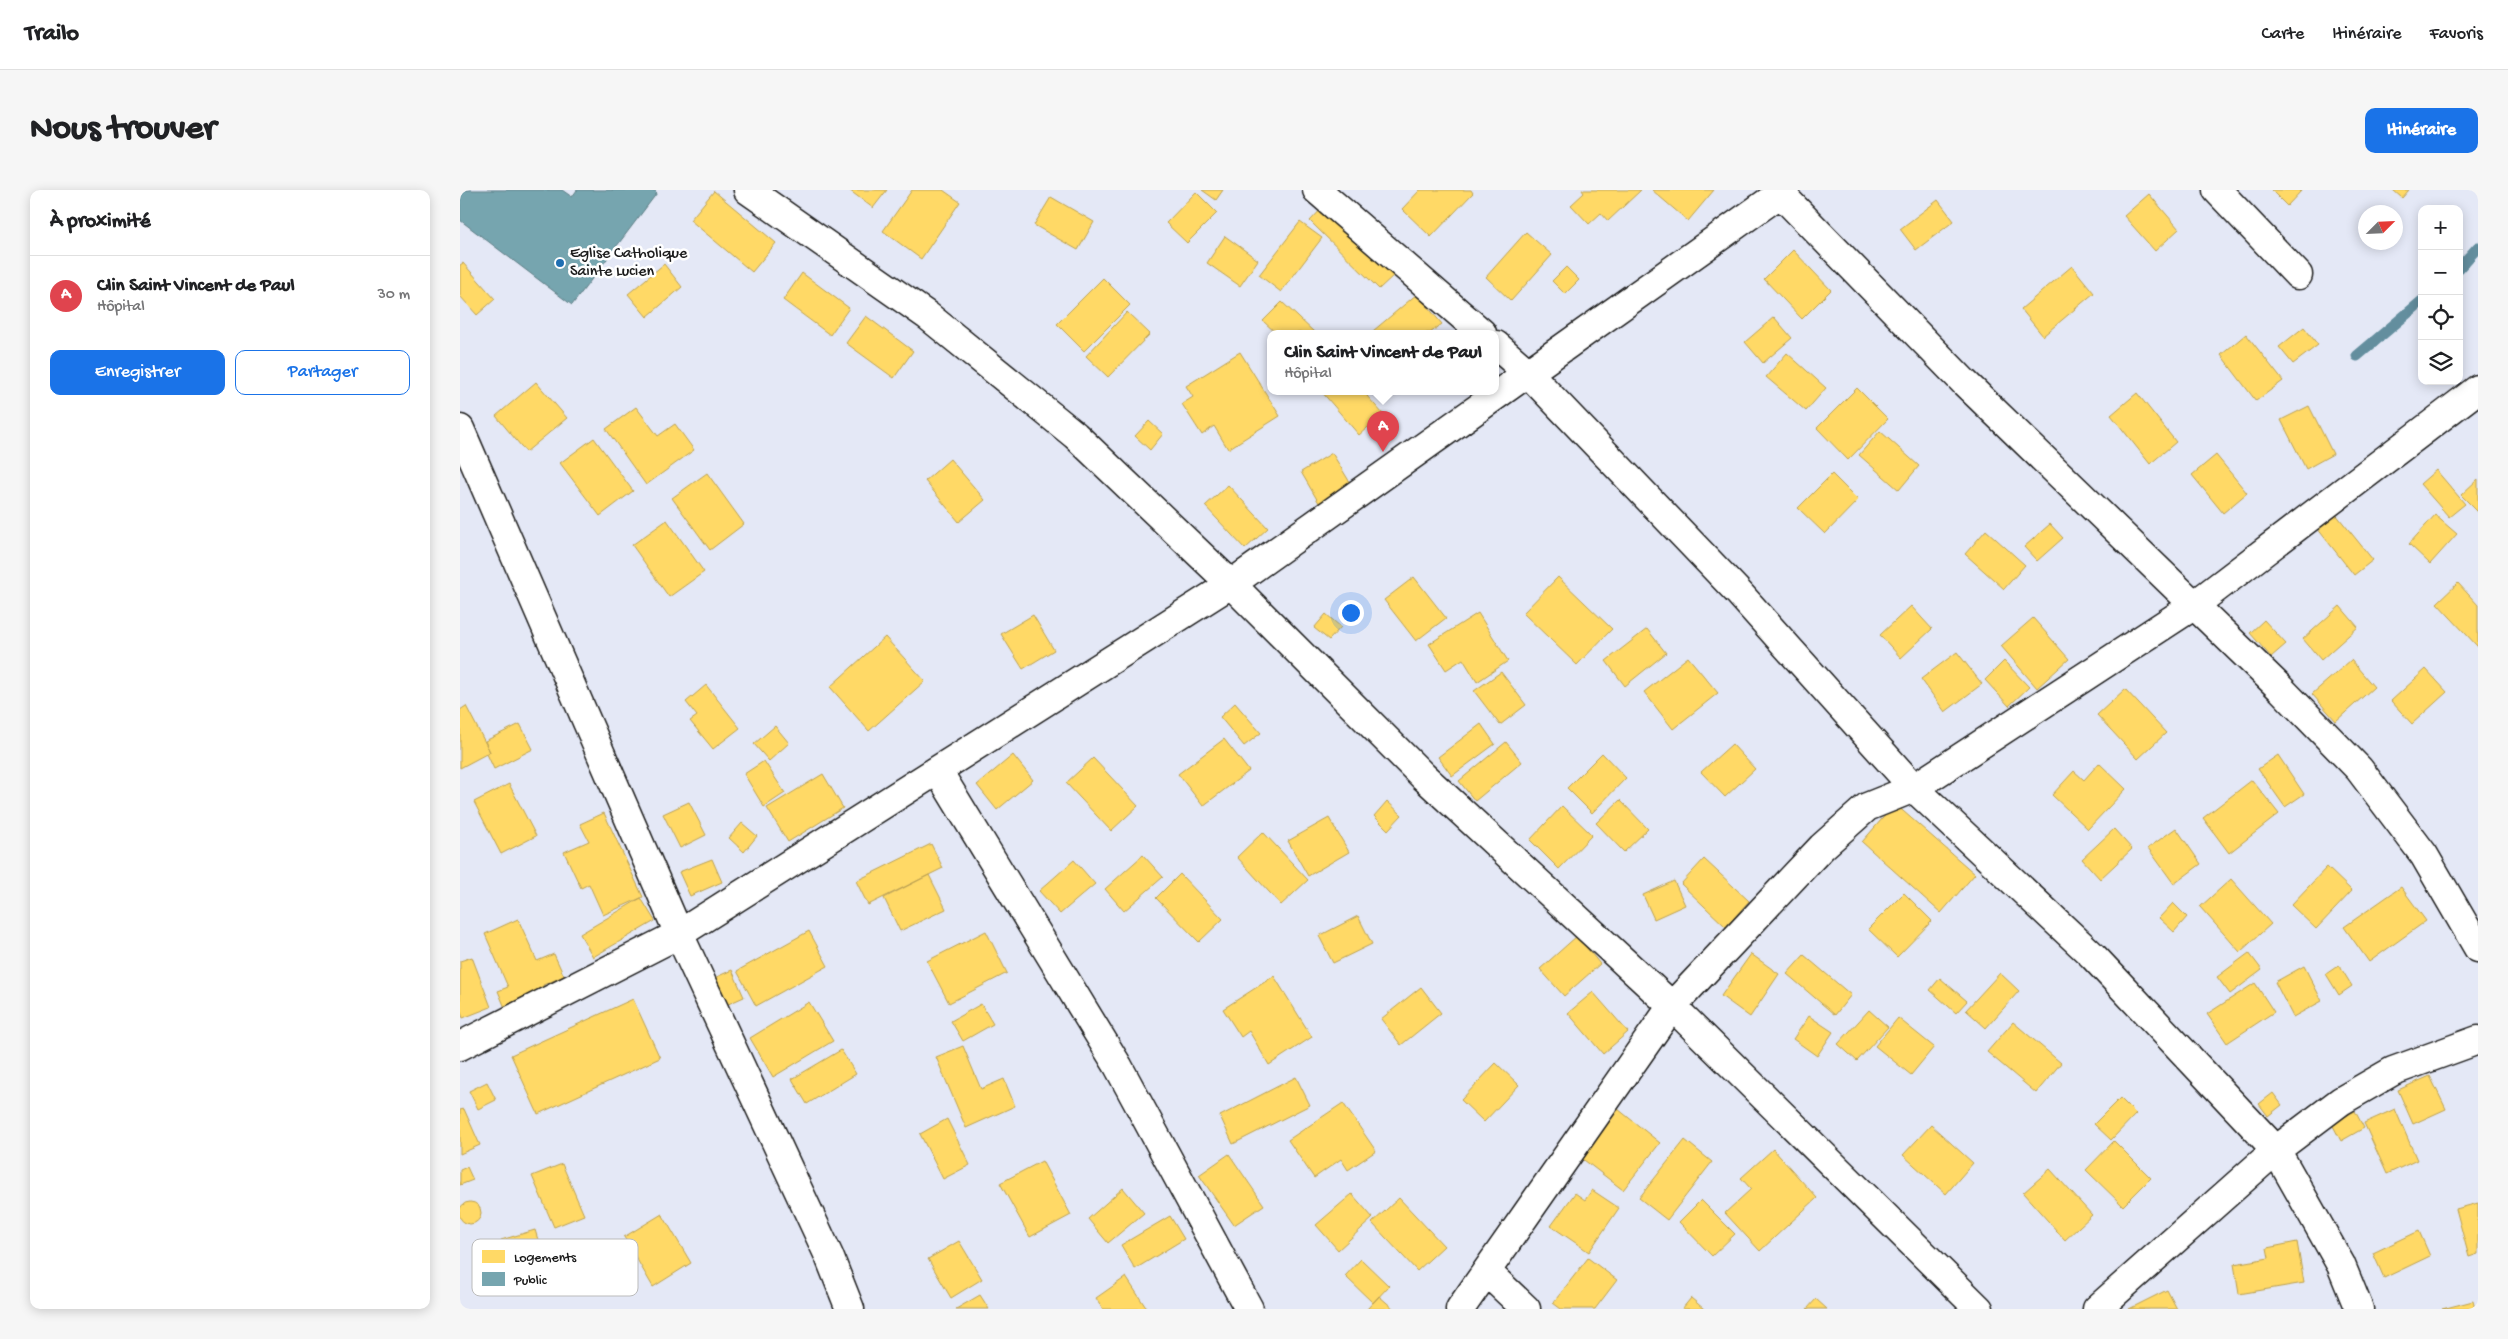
<!DOCTYPE html>
<html lang="fr">
<meta charset="utf-8">
<style>
:root{--surface:#fff;--page:#f6f6f6;--text:#202124;--muted:#757577;--line:#e0e0e0;--accent:#1a73e8}
body{margin:0;font-family:"Gochi Hand",sans-serif;background:var(--page);color:var(--text)}
.controls{position:absolute;right:15px;top:15px;display:grid;overflow:hidden;border-radius:10px;box-shadow:0 2px 12px #0003}
.controls button{width:45px;height:45px;display:grid;place-items:center;padding:0;border:0;border-bottom:1px solid var(--line);background:var(--surface);color:var(--text);font:25px sans-serif}
.compass{position:absolute;left:1898px;top:15px;width:45px;height:45px;border-radius:50%;background:var(--surface);box-shadow:0 2px 12px #0003;rotate:66deg}
.you{position:absolute;left:890px;top:422px;width:18px;height:18px;margin:-12px;border:4px solid #fff;border-radius:50%;background:#1a73e8;box-shadow:0 0 0 8px #1a73e833}
.badge{display:grid;place-items:center;width:32px;height:32px;border-radius:50%;background:var(--accent);color:#fff;font-size:16px;font-weight:700}
.pin{position:absolute;translate:-50% -41px;filter:drop-shadow(0 1px 2px #0008)}
.pin::after{content:'';position:absolute;top:26px;width:18px;height:15px;background:inherit;clip-path:polygon(0 0,100% 0,50% 100%)}
.popup{position:absolute;left:807px;top:140px;width:232px;height:65px;box-sizing:border-box;display:grid;place-content:center;border-radius:10px;background:var(--surface);filter:drop-shadow(0 1px 4px #0005);font-size:16px;white-space:nowrap;color:var(--muted)}
.popup b{font-size:19px;color:var(--text)}
.popup::after{content:'';position:absolute;left:50%;top:100%;margin-left:-10px;border:10px solid transparent;border-top-color:var(--surface)}
.list{margin:0;padding:0;list-style:none}
h2{display:flex;justify-content:space-between;align-items:center;height:65px;margin:0;padding:0 20px;font-size:21px}
h2 small{font-size:16px;font-weight:400;color:var(--muted)}
.list li{display:grid;grid-template-columns:32px 1fr auto;gap:15px;align-items:center;box-sizing:border-box;height:80px;padding:0 20px;border-top:1px solid var(--line)}
.list b{display:block;font-size:19px;white-space:nowrap}
.list p{margin:0;font-size:16px;white-space:nowrap;color:var(--muted)}
.list em{font-size:16px;font-style:normal;color:var(--muted)}
.actions{display:flex;gap:10px;padding:15px 20px}
.actions a{flex:1;padding:11px 0;border:1px solid var(--accent);border-radius:10px;text-align:center;font-size:18px;color:var(--accent)}
.actions .main{background:var(--accent);color:#fff}
.icon{flex:none;width:28px;height:28px;fill:none;stroke:currentColor;stroke-width:2;stroke-linecap:round;stroke-linejoin:round}
.map{position:relative;flex:none;width:2018px;height:1119px;overflow:hidden;border-radius:10px}
header{display:flex;align-items:center;gap:30px;box-sizing:border-box;height:70px;padding:0 25px;background:var(--surface);border-bottom:1px solid var(--line)}
header strong{font-size:24px}
nav{display:flex;gap:28px;margin-inline-start:auto;font-size:18px}
.intro{display:flex;align-items:center;justify-content:space-between;box-sizing:border-box;height:120px;padding:0 30px}
h1{margin:0;font-size:35px}
.button{padding:12px 22px;border-radius:10px;background:var(--accent);color:#fff;font-size:18px;font-weight:700}
main{display:flex;gap:30px;padding:0 30px}
aside{flex:1;background:var(--surface);border-radius:10px;box-shadow:0 2px 12px #0003}
.map>svg:first-child{display:block}
.homes{fill:#ffd966;stroke:#bba050}
.public{fill:#76a5af;stroke:#5b7c83}
.lines{fill:none;stroke-linecap:round;stroke-linejoin:round}
.stream{stroke:#638e9e;stroke-width:11}
.street-casing{stroke:#1c1c1c;stroke-width:31}
.street{stroke:#fff;stroke-width:28}
.poi-dot{fill:#1f6fb2;stroke:#fff;stroke-width:2}
.labels{text-anchor:middle;dominant-baseline:central;stroke-width:5;stroke-linejoin:round;paint-order:stroke}
.poi-label{font-size:16px;fill:#1c1c1c;stroke:#fff;text-anchor:start}
.key{fill:#fff;stroke:#bbb;stroke-width:1}
.key-label{font-size:14px;fill:#1c1c1c}
</style>
<header>
<strong>Trailo</strong>
<nav><a>Carte</a><a>Itinéraire</a><a>Favoris</a></nav>
</header>
<div class="intro"><h1>Nous trouver</h1><a class="button">Itinéraire</a></div>
<main>
<aside>
<h2>À proximité<small></small></h2>
<ul class="list">
<li><span class="badge" style="background:#e0444e">A</span><div><b>Clin Saint Vincent de Paul</b><p>Hôpital</p></div><em>30 m</em></li>
</ul>
<div class="actions"><a class="main">Enregistrer</a><a>Partager</a></div>
</aside>
<div class="map">
<svg width="2018" height="1119" viewBox="0 0 2018 1119">
<rect width="100%" height="100%" fill="#e4e8f6"/>
<filter id="ink" filterUnits="userSpaceOnUse"><feTurbulence type="fractalNoise" baseFrequency=".02" numOctaves="2"/><feDisplacementMap in="SourceGraphic" scale="10" xChannelSelector="R" yChannelSelector="G"/><feConvolveMatrix kernelMatrix="1 2 1 2 8 2 1 2 1" color-interpolation-filters="sRGB"/></filter>
<g filter="url(#ink)">
<path class="homes" d="M 389,0 L 427,0 L 413,18 Z
M 452,0 L 483,0 L 500,12 L 461,69 L 423,41 Z
M 742,0 L 763,0 L 756,10 Z
M 960,0 L 1011,0 L 1013,3 L 971,47 L 942,19 Z
M 1122,0 L 1181,0 L 1148,31 L 1141,23 L 1129,34 L 1111,15 L 1124,3 Z
M 1192,0 L 1254,0 L 1228,31 Z
M 1811,0 L 1842,0 L 1827,16 Z
M 1933,0 L 1949,0 L 1942,8 Z
M 254,1 L 316,53 L 292,82 L 230,30 Z
M 736,2 L 757,23 L 727,53 L 706,33 Z
M 1689,4 L 1719,39 L 1695,61 L 1664,26 Z
M 591,7 L 634,32 L 618,60 L 574,35 Z
M 1478,10 L 1494,31 L 1456,60 L 1440,39 Z
M 865,15 L 935,84 L 919,99 L 850,31 Z
M 840,32 L 862,48 L 821,102 L 799,85 Z
M 1066,42 L 1092,65 L 1051,111 L 1026,87 Z
M 765,46 L 798,70 L 780,96 L 747,73 Z
M 1333,60 L 1371,100 L 1342,129 L 1304,89 Z
M 3,73 L 35,109 L 17,125 L 0,106 L 0,75 Z
M 204,74 L 222,97 L 187,127 L 168,104 Z
M 1612,76 L 1634,103 L 1583,146 L 1561,119 Z
M 1106,77 L 1119,90 L 1105,104 L 1092,91 Z
M 342,83 L 389,118 L 370,145 L 323,110 Z
M 643,88 L 670,115 L 624,161 L 597,134 Z
M 957,104 L 982,134 L 970,143 L 915,143 L 913,141 Z
M 822,112 L 855,143 L 816,143 L 803,131 Z
M 667,122 L 690,144 L 648,187 L 626,166 Z
M 406,126 L 453,161 L 434,188 L 386,153 Z
M 1314,127 L 1332,148 L 1303,173 L 1285,152 Z
M 1844,137 L 1858,155 L 1833,174 L 1819,157 Z
M 1786,144 L 1823,191 L 1796,211 L 1761,165 Z
M 780,162 L 820,226 L 768,259 L 754,236 L 742,245 L 722,214 L 733,207 L 726,196 Z
M 1327,163 L 1366,198 L 1346,221 L 1306,187 Z
M 76,192 L 107,228 L 66,262 L 36,226 Z
M 1397,198 L 1428,229 L 1388,270 L 1357,238 Z
M 861,201 L 913,201 L 907,206 L 923,224 L 899,245 Z
M 1677,203 L 1716,252 L 1690,274 L 1651,225 Z
M 1849,216 L 1873,264 L 1846,279 L 1821,230 Z
M 176,217 L 198,246 L 215,234 L 234,260 L 186,295 L 146,239 Z
M 689,231 L 703,244 L 690,260 L 675,246 Z
M 1420,241 L 1459,276 L 1439,300 L 1399,265 Z
M 134,248 L 173,301 L 140,326 L 100,273 Z
M 872,263 L 894,299 L 862,318 L 841,282 Z
M 1756,265 L 1787,303 L 1763,323 L 1732,285 Z
M 490,269 L 525,310 L 499,332 L 465,291 Z
M 1976,280 L 2005,314 L 1989,327 L 1960,294 Z
M 247,283 L 284,334 L 250,360 L 212,308 Z
M 1372,284 L 1398,310 L 1365,344 L 1338,318 Z
M 2018,289 L 2018,322 L 2001,305 Z
M 768,295 L 808,338 L 785,359 L 745,316 Z
M 1875,323 L 1913,370 L 1894,385 L 1857,338 Z
M 1975,325 L 1997,344 L 1970,374 L 1949,354 Z
M 207,330 L 244,382 L 209,407 L 172,355 Z
M 1590,334 L 1603,348 L 1577,371 L 1564,357 Z
M 1526,340 L 1565,375 L 1544,399 L 1505,364 Z
M 954,387 L 986,428 L 956,451 L 924,410 Z
M 1098,387 L 1152,439 L 1117,475 L 1063,423 Z
M 1998,393 L 2018,415 L 2018,457 L 1977,413 Z
M 1451,416 L 1472,439 L 1441,468 L 1420,445 Z
M 1880,416 L 1898,437 L 1861,470 L 1843,449 Z
M 1018,423 L 1048,471 L 1017,492 L 1003,469 L 986,480 L 969,454 Z
M 866,424 L 881,437 L 869,450 L 854,438 Z
M 573,425 L 594,460 L 563,479 L 541,444 Z
M 1573,428 L 1609,469 L 1577,498 L 1541,456 Z
M 1804,430 L 1826,454 L 1811,467 L 1790,443 Z
M 1187,439 L 1206,463 L 1165,496 L 1146,471 Z
M 425,447 L 465,491 L 409,541 L 370,497 Z
M 1497,462 L 1522,494 L 1485,522 L 1461,489 Z
M 1228,467 L 1258,503 L 1213,539 L 1184,502 Z
M 1891,470 L 1914,497 L 1876,531 L 1852,504 Z
M 1544,471 L 1569,497 L 1549,516 L 1525,490 Z
M 1966,479 L 1987,502 L 1952,534 L 1931,511 Z
M 1041,482 L 1066,515 L 1040,535 L 1014,501 Z
M 246,495 L 280,538 L 253,559 L 230,531 L 237,526 L 226,512 Z
M 1665,499 L 1706,543 L 1678,569 L 1637,525 Z
M 775,513 L 801,543 L 784,556 L 760,527 Z
M 6,516 L 30,562 L 0,578 L 0,520 Z
M 60,534 L 73,559 L 34,579 L 27,564 L 30,562 L 25,551 Z
M 1021,534 L 1035,554 L 992,586 L 978,567 Z
M 315,536 L 329,553 L 309,571 L 294,554 Z
M 764,549 L 789,581 L 743,616 L 718,584 Z
M 1046,552 L 1062,572 L 1015,611 L 999,591 Z
M 1272,554 L 1295,579 L 1265,607 L 1241,582 Z
M 1142,563 L 1166,588 L 1132,623 L 1107,598 Z
M 553,565 L 573,590 L 537,620 L 517,595 Z
M 1818,565 L 1844,604 L 1825,617 L 1798,579 Z
M 633,568 L 678,616 L 651,641 L 606,593 Z
M 304,571 L 325,603 L 304,617 L 284,584 Z
M 1639,573 L 1666,599 L 1628,639 L 1592,605 L 1614,581 L 1624,590 Z
M 363,584 L 383,618 L 328,652 L 307,618 Z
M 1792,590 L 1819,624 L 1769,663 L 1743,628 Z
M 49,594 L 76,646 L 41,664 L 14,612 Z
M 1160,610 L 1188,639 L 1164,662 L 1136,633 Z
M 927,611 L 942,625 L 928,640 L 914,626 Z
M 229,612 L 246,645 L 220,658 L 203,624 Z
M 1435,614 L 1515,684 L 1481,723 L 1402,652 Z
M 1102,616 L 1132,645 L 1099,679 L 1070,650 Z
M 144,623 L 183,707 L 143,725 L 129,694 L 121,698 L 104,662 L 129,651 L 120,634 Z
M 869,628 L 889,662 L 848,686 L 828,651 Z
M 282,633 L 297,646 L 284,662 L 269,648 Z
M 1716,638 L 1741,674 L 1714,694 L 1688,658 Z
M 1654,639 L 1672,659 L 1640,689 L 1622,669 Z
M 803,642 L 848,690 L 821,715 L 777,667 Z
M 471,654 L 483,678 L 408,715 L 396,691 Z
M 683,665 L 703,687 L 664,721 L 645,699 Z
M 252,669 L 262,692 L 230,706 L 219,682 Z
M 1244,669 L 1289,711 L 1266,737 L 1221,694 Z
M 614,670 L 635,694 L 600,724 L 579,701 Z
M 1867,677 L 1892,701 L 1856,739 L 1831,715 Z
M 720,684 L 763,729 L 739,752 L 696,708 Z
M 469,685 L 486,719 L 440,741 L 424,708 Z
M 1771,689 L 1811,734 L 1780,762 L 1740,717 Z
M 1214,691 L 1225,715 L 1194,729 L 1183,705 Z
M 1941,697 L 1966,731 L 1909,772 L 1884,737 Z
M 1444,703 L 1472,731 L 1437,767 L 1408,739 Z
M 181,708 L 195,731 L 133,767 L 120,744 Z
M 1713,713 L 1727,727 L 1714,742 L 1699,728 Z
M 898,726 L 912,754 L 873,773 L 859,746 Z
M 58,729 L 77,771 L 94,764 L 104,786 L 83,795 L 88,807 L 48,825 L 38,801 L 48,797 L 25,744 Z
M 349,741 L 368,776 L 296,816 L 277,781 Z
M 526,741 L 547,783 L 489,813 L 467,771 Z
M 1117,746 L 1140,774 L 1104,806 L 1080,779 Z
M 1789,763 L 1802,780 L 1770,804 L 1757,787 Z
M 1291,764 L 1319,784 L 1290,827 L 1261,806 Z
M 1344,765 L 1391,805 L 1375,825 L 1327,784 Z
M 12,767 L 31,817 L 3,828 L 0,819 L 0,771 Z
M 1879,775 L 1892,796 L 1879,805 L 1866,784 Z
M 1844,776 L 1862,811 L 1833,827 L 1815,792 Z
M 272,780 L 284,807 L 266,815 L 254,788 Z
M 1540,783 L 1559,801 L 1526,838 L 1506,820 Z
M 814,786 L 852,847 L 809,875 L 789,841 L 781,847 L 763,819 Z
M 1480,788 L 1507,811 L 1496,823 L 1470,800 Z
M 1795,793 L 1814,822 L 1767,853 L 1747,824 Z
M 961,797 L 981,823 L 941,855 L 921,829 Z
M 1133,802 L 1168,842 L 1143,864 L 1108,823 Z
M 173,809 L 200,868 L 78,924 L 51,865 Z
M 349,812 L 373,851 L 313,887 L 290,848 Z
M 521,814 L 533,834 L 503,851 L 491,831 Z
M 1409,820 L 1428,837 L 1397,871 L 1378,854 Z
M 1349,826 L 1373,842 L 1357,866 L 1333,849 Z
M 1438,828 L 1474,857 L 1451,885 L 1415,856 Z
M 1553,832 L 1601,873 L 1576,903 L 1527,862 Z
M 503,856 L 521,899 L 544,889 L 555,916 L 506,938 L 476,867 Z
M 381,860 L 396,884 L 347,914 L 332,889 Z
M 1036,873 L 1059,895 L 1024,932 L 1001,910 Z
M 1970,886 L 1986,919 L 1953,934 L 1938,900 Z
M 836,887 L 850,915 L 773,954 L 760,926 Z
M 27,892 L 36,910 L 18,919 L 9,901 Z
M 1813,903 L 1822,915 L 1808,926 L 1799,914 Z
M 1660,908 L 1676,924 L 1651,950 L 1634,934 Z
M 883,913 L 916,961 L 888,980 L 881,969 L 854,988 L 828,950 Z
M 4,919 L 20,955 L 0,964 L 0,920 Z
M 1158,919 L 1200,953 L 1163,1000 L 1120,967 Z
M 1935,919 L 1957,970 L 1927,984 L 1904,933 Z
M 1895,921 L 1904,938 L 1881,951 L 1872,934 Z
M 487,929 L 510,975 L 483,989 L 460,944 Z
M 1471,935 L 1513,973 L 1486,1004 L 1443,965 Z
M 1225,950 L 1252,972 L 1207,1030 L 1179,1008 Z
M 1654,951 L 1691,988 L 1663,1016 L 1626,980 Z
M 1313,959 L 1357,1008 L 1300,1061 L 1265,1023 L 1291,999 L 1281,988 Z
M 769,964 L 804,1015 L 774,1035 L 739,985 Z
M 582,971 L 611,1025 L 570,1047 L 540,993 Z
M 102,974 L 124,1025 L 94,1037 L 72,986 Z
M 7,977 L 13,990 L 0,995 L 0,980 Z
M 1590,979 L 1632,1025 L 1605,1050 L 1563,1003 Z
M 663,998 L 684,1023 L 648,1053 L 628,1029 Z
M 1132,1000 L 1159,1018 L 1129,1062 L 1091,1036 L 1115,1003 L 1125,1010 Z
M 892,1004 L 913,1028 L 878,1060 L 856,1035 Z
M 939,1008 L 984,1056 L 957,1081 L 912,1033 Z
M 1241,1010 L 1275,1044 L 1252,1066 L 1219,1032 Z
M-1 1023a11 11 0 1 1 22 0a11 11 0 1 1-22 0Z
M 2018,1013 L 2018,1064 L 2009,1067 L 1996,1019 Z
M 202,1024 L 231,1073 L 193,1097 L 164,1047 Z
M 710,1026 L 724,1049 L 675,1079 L 661,1055 Z
M 75,1040 L 90,1089 L 56,1100 L 41,1050 Z
M 1959,1041 L 1970,1066 L 1924,1088 L 1913,1063 Z
M 499,1051 L 522,1089 L 491,1108 L 468,1069 Z
M 1837,1052 L 1844,1093 L 1779,1104 L 1774,1074 L 1809,1068 L 1807,1058 Z
M 1128,1068 L 1157,1090 L 1135,1119 L 1101,1119 L 1093,1113 Z
M 901,1069 L 929,1096 L 913,1113 L 885,1086 Z
M 666,1087 L 687,1119 L 643,1119 L 636,1108 Z
M 1707,1100 L 1717,1119 L 1669,1119 Z
M 520,1105 L 529,1119 L 496,1119 Z
M 919,1106 L 934,1119 L 907,1119 Z
M 1231,1108 L 1244,1119 L 1222,1119 Z
M 1356,1109 L 1367,1119 L 1347,1119 Z
M 2013,1111 L 2015,1119 L 1982,1119 Z"/>
<path class="public" d="M 0,0 L 102,0 L 112,7 L 117,0 L 194,0 L 197,3 L 112,115 L 0,30 Z"/>
<g class="lines">
<path class="stream" d="M 1999,78 L 2018,57
M 1897,166 L 1962,111"/>
<g class="street-casing">
<path id="street" d="M 288,0 L 468,126 L 615,245 L 771,394 L 963,586 L 1212,816 L 1519,1119
M 857,0 L 1022,143
M 1317,0 L 1504,192 L 1820,498 L 1899,579 L 1964,665 L 2018,758
M 1757,0 L 1838,85
M 1036,155 L 1068,183 L 1278,402 L 1454,598 L 1632,765 L 1816,960 L 1881,1075 L 1899,1119
M 0,239 L 219,744 L 369,1066 L 390,1119
M 478,581 L 658,876 L 789,1119
M 0,856 L 219,744 L 771,394 L 1325,0
M 1027,1082 L 1066,1119
M 1000,1119 L 1212,816 L 1362,657 L 1407,617 L 1454,598 L 1733,416 L 2018,199
M 1637,1119 L 1816,960 L 1881,911 L 1933,881 L 2018,850"/>
</g>
<use href="#street" class="street"/>
</g>
</g>
<circle class="poi-dot" cx="100" cy="73" r="5"/>
<g class="labels">
<g class="poi-label">
<text x="110" y="64">Eglise Catholique<tspan x="110" dy="18">Sainte Lucien</tspan></text>
</g>
</g>
<rect x="12" y="1049" width="166" height="57" rx="8" class="key"/>
<rect x="22" y="1060" width="23" height="13" fill="#ffd966"/>
<rect x="22" y="1082" width="23" height="14" fill="#76a5af"/>
<g class="key-label">
<text x="54" y="1071">Logements</text>
<text x="54" y="1094">Public</text>
</g>
</svg>
<div class="controls">
<button>+</button>
<button>−</button>
<button><svg class="icon" aria-label="locate" viewBox="0 0 24 24"><circle cx="12" cy="12" r="6"/><path d="M12 2v4M12 18v4M2 12h4M18 12h4"/></svg></button>
<button><svg class="icon" aria-label="layers" viewBox="0 0 24 24"><path d="M12 4l9 5-9 5-9-5zM3 14l9 5 9-5"/></svg></button>
</div>
<svg class="compass" viewBox="-18 -18 36 36"><path d="M0-13l5 13h-10z" fill="#e53935"/><path d="M0 13l5-13h-10z" fill="#757577"/></svg>
<div class="you"></div>
<div class="pin badge" style="left:923px;top:262px;background:#e0444e">A</div>
<div class="popup"><b>Clin Saint Vincent de Paul</b>Hôpital</div>
</div>
</main>
